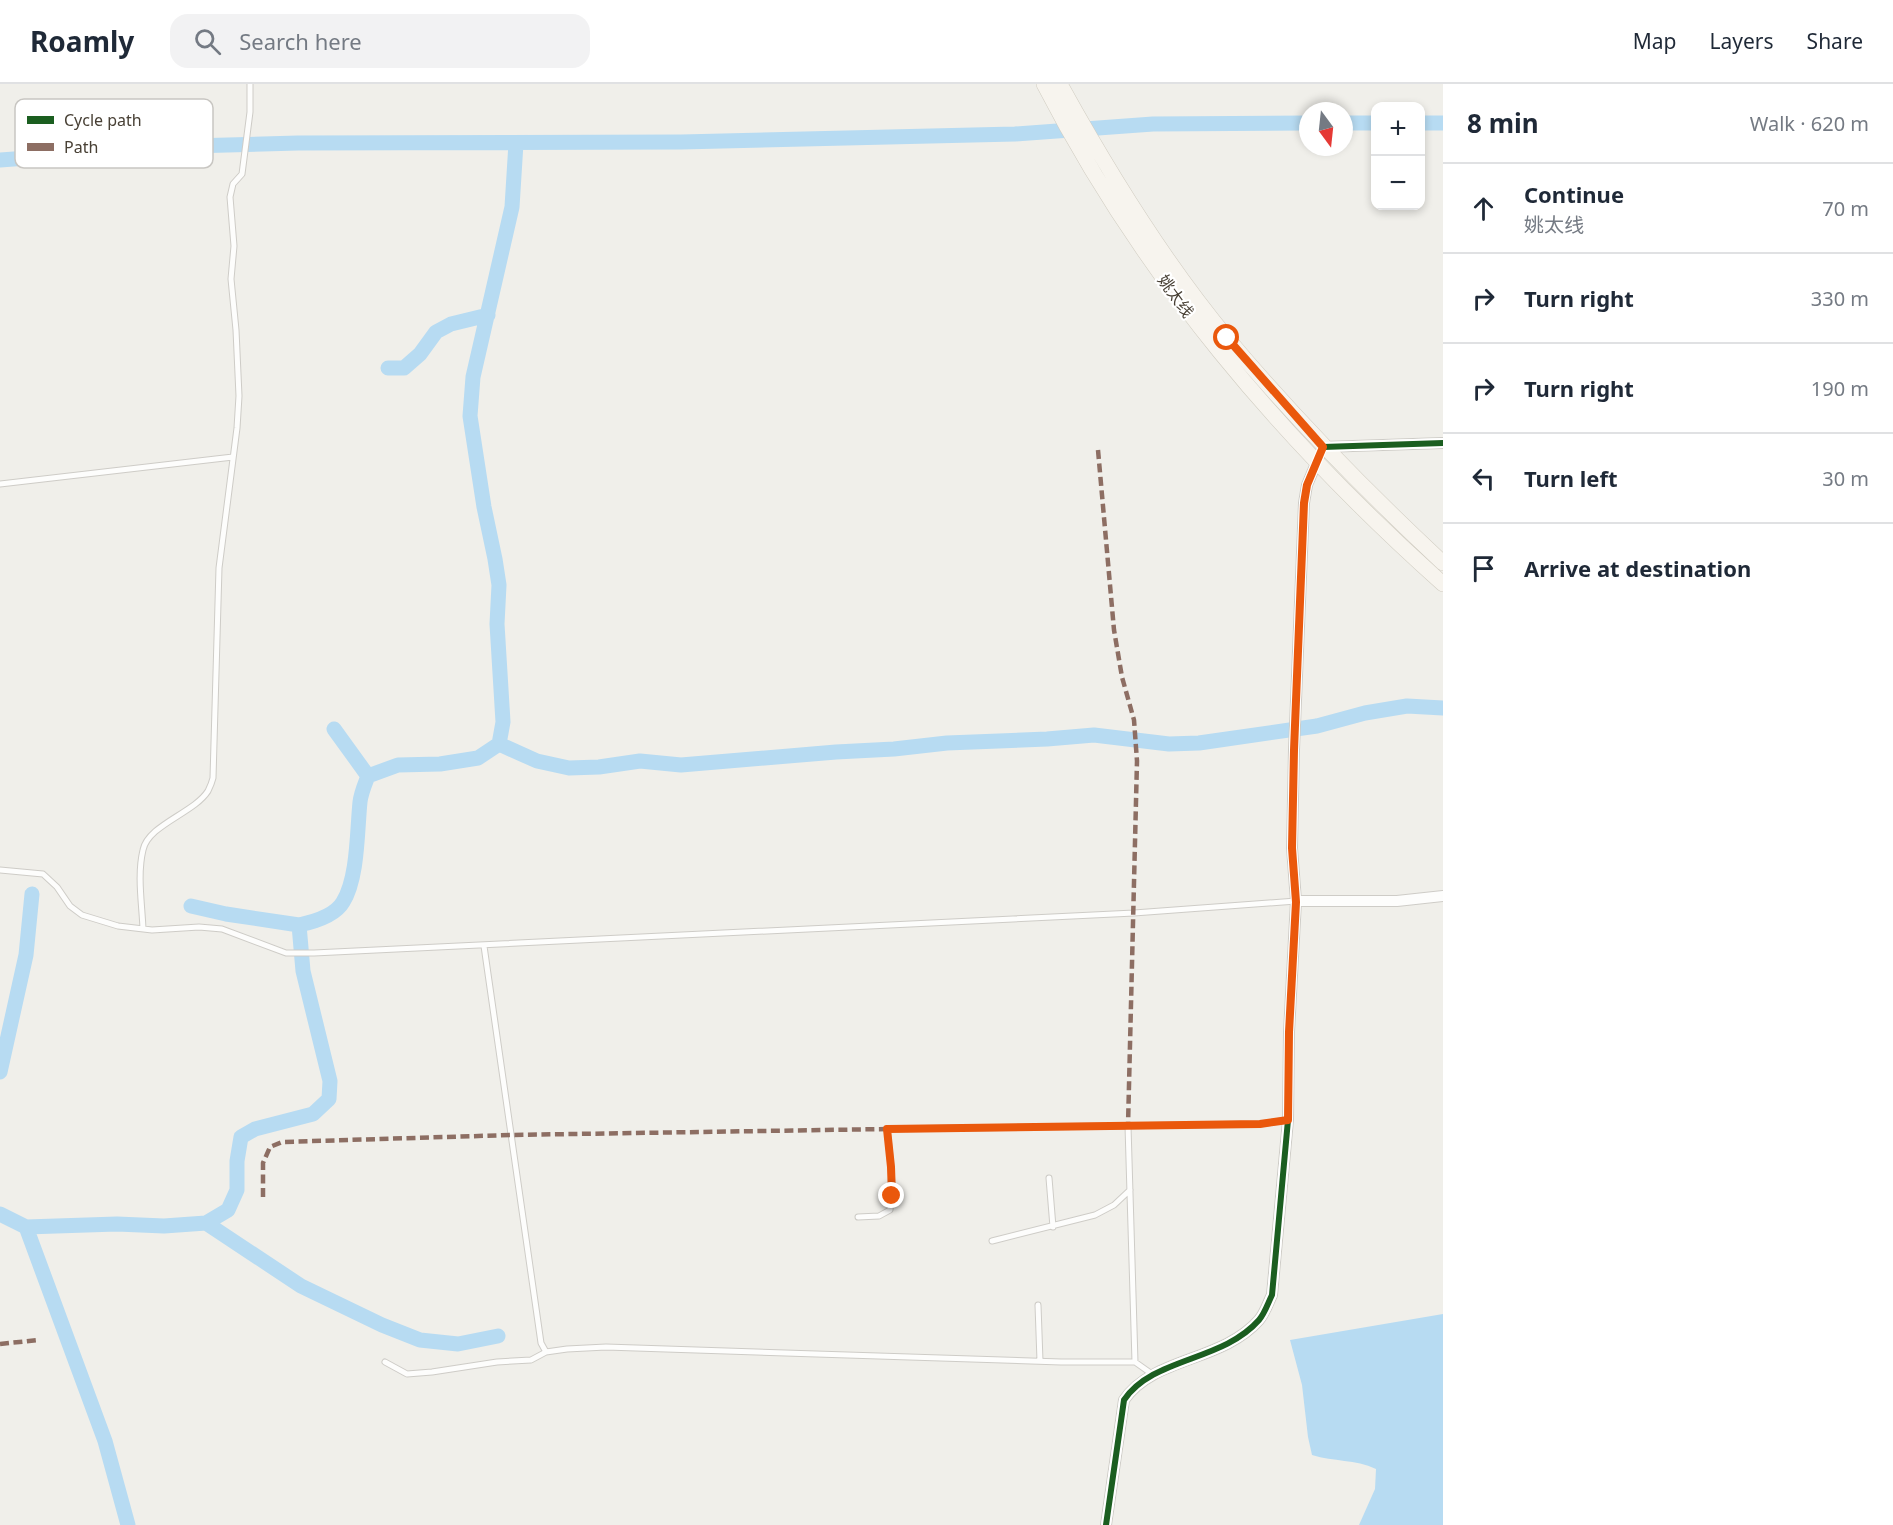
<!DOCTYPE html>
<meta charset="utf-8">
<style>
:root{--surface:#fff;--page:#f2f2f3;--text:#1f2937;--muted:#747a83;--line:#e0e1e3}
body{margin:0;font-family:"Noto Sans","Noto Sans SC",sans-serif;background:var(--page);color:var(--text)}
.controls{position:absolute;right:18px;top:18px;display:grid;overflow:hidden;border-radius:12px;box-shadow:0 3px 9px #0003}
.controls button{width:54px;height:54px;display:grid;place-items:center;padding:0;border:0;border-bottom:2px solid var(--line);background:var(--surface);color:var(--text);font:30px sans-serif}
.compass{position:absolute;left:1299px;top:18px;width:54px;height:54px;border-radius:50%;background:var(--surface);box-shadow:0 3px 9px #0003;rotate:165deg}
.stop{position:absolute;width:18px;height:18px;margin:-14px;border:4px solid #ea580c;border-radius:50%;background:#fff}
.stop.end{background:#ea580c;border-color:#fff;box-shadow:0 2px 6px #0008}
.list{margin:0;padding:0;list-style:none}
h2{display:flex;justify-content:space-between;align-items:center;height:78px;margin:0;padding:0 24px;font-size:26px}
h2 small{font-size:20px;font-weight:400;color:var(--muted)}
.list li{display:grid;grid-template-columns:39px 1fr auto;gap:18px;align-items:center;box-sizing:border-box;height:90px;padding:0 24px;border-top:2px solid var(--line)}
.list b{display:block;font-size:22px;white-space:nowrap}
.list p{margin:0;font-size:20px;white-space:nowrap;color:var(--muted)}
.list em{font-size:20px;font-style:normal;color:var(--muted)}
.icon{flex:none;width:33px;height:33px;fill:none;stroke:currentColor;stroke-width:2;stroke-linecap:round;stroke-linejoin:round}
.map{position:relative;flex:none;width:1443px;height:1441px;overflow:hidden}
header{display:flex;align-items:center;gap:36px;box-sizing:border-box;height:84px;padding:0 30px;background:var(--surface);border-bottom:2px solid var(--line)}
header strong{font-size:28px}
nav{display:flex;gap:33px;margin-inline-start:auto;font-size:21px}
.search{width:420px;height:54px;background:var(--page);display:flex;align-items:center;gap:15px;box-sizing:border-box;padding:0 21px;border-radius:18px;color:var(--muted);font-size:22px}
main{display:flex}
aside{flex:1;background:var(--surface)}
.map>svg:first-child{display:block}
.water{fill:#b7dbf2}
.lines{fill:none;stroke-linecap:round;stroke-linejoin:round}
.canal{stroke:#b7dbf2;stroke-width:15}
.lane-casing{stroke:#ceccc7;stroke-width:7}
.street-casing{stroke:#ceccc7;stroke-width:12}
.secondary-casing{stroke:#d0ccc1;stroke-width:16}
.lane{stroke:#fdfdfc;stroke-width:5}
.street{stroke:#fdfdfc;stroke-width:10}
.secondary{stroke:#f7f4ee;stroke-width:15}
.quiet{stroke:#8d6e63;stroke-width:4.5;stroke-dasharray:9 4.5;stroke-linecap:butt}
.cycleway-casing{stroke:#fff;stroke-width:10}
.cycleway{stroke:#1b5e20;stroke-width:6}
.route{stroke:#ea580c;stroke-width:8}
.labels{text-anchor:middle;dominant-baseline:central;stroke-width:4.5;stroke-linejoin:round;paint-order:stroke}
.street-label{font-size:16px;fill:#484035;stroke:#fff}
.key{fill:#fff;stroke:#c8c6c2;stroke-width:1.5}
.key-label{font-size:16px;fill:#484035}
</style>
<header>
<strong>Roamly</strong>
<div class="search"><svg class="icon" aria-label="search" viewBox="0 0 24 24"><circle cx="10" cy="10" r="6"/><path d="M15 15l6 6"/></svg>Search here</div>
<nav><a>Map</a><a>Layers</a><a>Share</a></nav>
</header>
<main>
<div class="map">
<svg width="1443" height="1441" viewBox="0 0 1443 1441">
<rect width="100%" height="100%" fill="#f0efea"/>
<path class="water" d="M 1443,1230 L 1443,1441 L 1359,1441 L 1375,1405 L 1376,1385 C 1355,1375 1334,1378 1312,1371 L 1308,1353 L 1302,1301 L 1290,1256 Z"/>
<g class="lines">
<path class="canal" d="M 1344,39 L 1376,39
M 1420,39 L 1443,39
M 0,76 L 190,62 L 298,59 L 681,58 L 1015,50 L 1153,40 L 1308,39
M 388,284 L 404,284 L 420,270 L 436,248 L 451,240 L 488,231
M 334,645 L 368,692
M 499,660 L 537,677 L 569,684 L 599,683 L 640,677 L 681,681 L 836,668 L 894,665 L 947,659 L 1047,655 L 1094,651 L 1169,660 L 1199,659 L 1317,642 L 1365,629 L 1407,622 L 1443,624
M 191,822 L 226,830 L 299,841
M 0,988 L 26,871 L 32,810
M 0,1130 L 26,1143 L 117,1140 L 164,1142 L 206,1139 L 228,1126 L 237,1106 L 237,1077 L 241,1053 L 255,1045 L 313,1030 L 329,1015 L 330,997 L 303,887 L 299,841 C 313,838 335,832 343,818 C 358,794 357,747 360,718 C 361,709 365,700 368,692 L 398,681 L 440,680 L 478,674 L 499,660 L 503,638 L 497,540 L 499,501 L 495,475 L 484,423 L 470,332 L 473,293 L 512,123 L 516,59
M 206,1139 L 301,1202 L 382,1241 L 420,1256 L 458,1260 L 498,1252
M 26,1143 L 105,1357 L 128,1441"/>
<g class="lane-casing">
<path id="lane" d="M 0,400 L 233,373
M 0,786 L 43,790 L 57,803 L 70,822 L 82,831 L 118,842 L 152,846 L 199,843 L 222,845 L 286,869 L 314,869 L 1134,829 L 1296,817
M 143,845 C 142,820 137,791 143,766 C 148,741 194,729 208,707 C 210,703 212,698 213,694 L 219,484 L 237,344 L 239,312 L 236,246 L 231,195 L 234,162 L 230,113 L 233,100 L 242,90 L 250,28 L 250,0
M 484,862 L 541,1259 L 546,1268
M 1128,1042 L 1135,1278
M 1049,1094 L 1053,1143
M 858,1133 L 879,1132 L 890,1126 C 894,1099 890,1072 887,1045 L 1260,1040 L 1288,1036
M 992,1157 L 1095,1131 L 1114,1121 L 1130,1106
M 1038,1221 L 1040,1277
M 385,1278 L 407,1290 L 432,1288 L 497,1278 L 531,1276 L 546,1268 L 567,1265 L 606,1263 L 1061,1278 L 1135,1278 L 1152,1290"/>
</g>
<g class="street-casing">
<path id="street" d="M 1296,817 L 1397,817 L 1443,812
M 1106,1441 L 1124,1316 C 1153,1273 1222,1278 1259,1236 C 1265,1229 1268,1219 1272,1211 L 1288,1036 L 1289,948 L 1296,817 L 1292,764 L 1294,666 L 1304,419 L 1307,401 L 1323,363 L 1443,359"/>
</g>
<g class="secondary-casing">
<path id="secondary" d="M 1044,0 C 1144,194 1281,355 1443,500
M 1060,0 C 1109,89 1163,177 1228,255 C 1295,335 1367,408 1443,479"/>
</g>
<use href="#lane" class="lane"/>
<use href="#street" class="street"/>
<use href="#secondary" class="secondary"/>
<path class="quiet" d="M 1098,366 L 1114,546 L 1122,593 L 1134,636 L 1137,677 L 1128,1042
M 263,1113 L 263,1079 L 270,1063 L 282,1058 L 511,1051 L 887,1045
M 0,1260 L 38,1256"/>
<g class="cycleway-casing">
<path id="cycleway" d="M 1106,1441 L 1124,1316 C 1153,1273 1222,1278 1259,1236 C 1265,1229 1268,1219 1272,1211 L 1288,1036 L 1289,948 L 1296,817 L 1292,764 L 1294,666 L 1304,419 L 1307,401 L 1323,363 L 1443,359"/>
</g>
<use href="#cycleway" class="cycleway"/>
</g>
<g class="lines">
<path class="route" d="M 892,1112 L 891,1083 L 887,1045 L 1260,1040 L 1288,1036 L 1289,948 L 1296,818 L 1292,764 L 1294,666 L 1304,419 L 1307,401 L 1323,363 L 1227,254"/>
</g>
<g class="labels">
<g class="street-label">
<text transform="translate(1176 212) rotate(54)">姚太线</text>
</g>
</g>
<rect x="15" y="15" width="198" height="69" rx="9" class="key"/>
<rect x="27" y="32" width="27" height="8" fill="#1b5e20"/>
<rect x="27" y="59" width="27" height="8" fill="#8d6e63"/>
<g class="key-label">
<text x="64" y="42">Cycle path</text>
<text x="64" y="69">Path</text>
</g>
</svg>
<div class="controls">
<button>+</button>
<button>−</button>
</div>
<svg class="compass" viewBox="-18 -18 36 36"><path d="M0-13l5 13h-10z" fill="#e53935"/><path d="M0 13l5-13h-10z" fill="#747a83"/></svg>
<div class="stop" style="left:1227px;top:254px"></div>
<div class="stop end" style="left:892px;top:1112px"></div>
</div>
<aside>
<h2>8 min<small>Walk · 620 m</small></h2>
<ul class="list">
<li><svg class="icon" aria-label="ahead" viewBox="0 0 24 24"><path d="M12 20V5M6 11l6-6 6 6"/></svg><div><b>Continue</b><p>姚太线</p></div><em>70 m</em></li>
<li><svg class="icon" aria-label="right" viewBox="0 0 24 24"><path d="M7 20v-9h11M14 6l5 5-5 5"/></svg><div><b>Turn right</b></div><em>330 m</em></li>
<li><svg class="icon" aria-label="right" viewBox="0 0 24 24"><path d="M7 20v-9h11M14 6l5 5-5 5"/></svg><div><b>Turn right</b></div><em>190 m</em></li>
<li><svg class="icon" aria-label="left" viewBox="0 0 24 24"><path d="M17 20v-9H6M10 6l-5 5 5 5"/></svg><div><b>Turn left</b></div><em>30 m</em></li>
<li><svg class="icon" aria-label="arrive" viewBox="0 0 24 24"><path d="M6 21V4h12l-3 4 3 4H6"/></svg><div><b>Arrive at destination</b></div></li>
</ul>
</aside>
</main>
